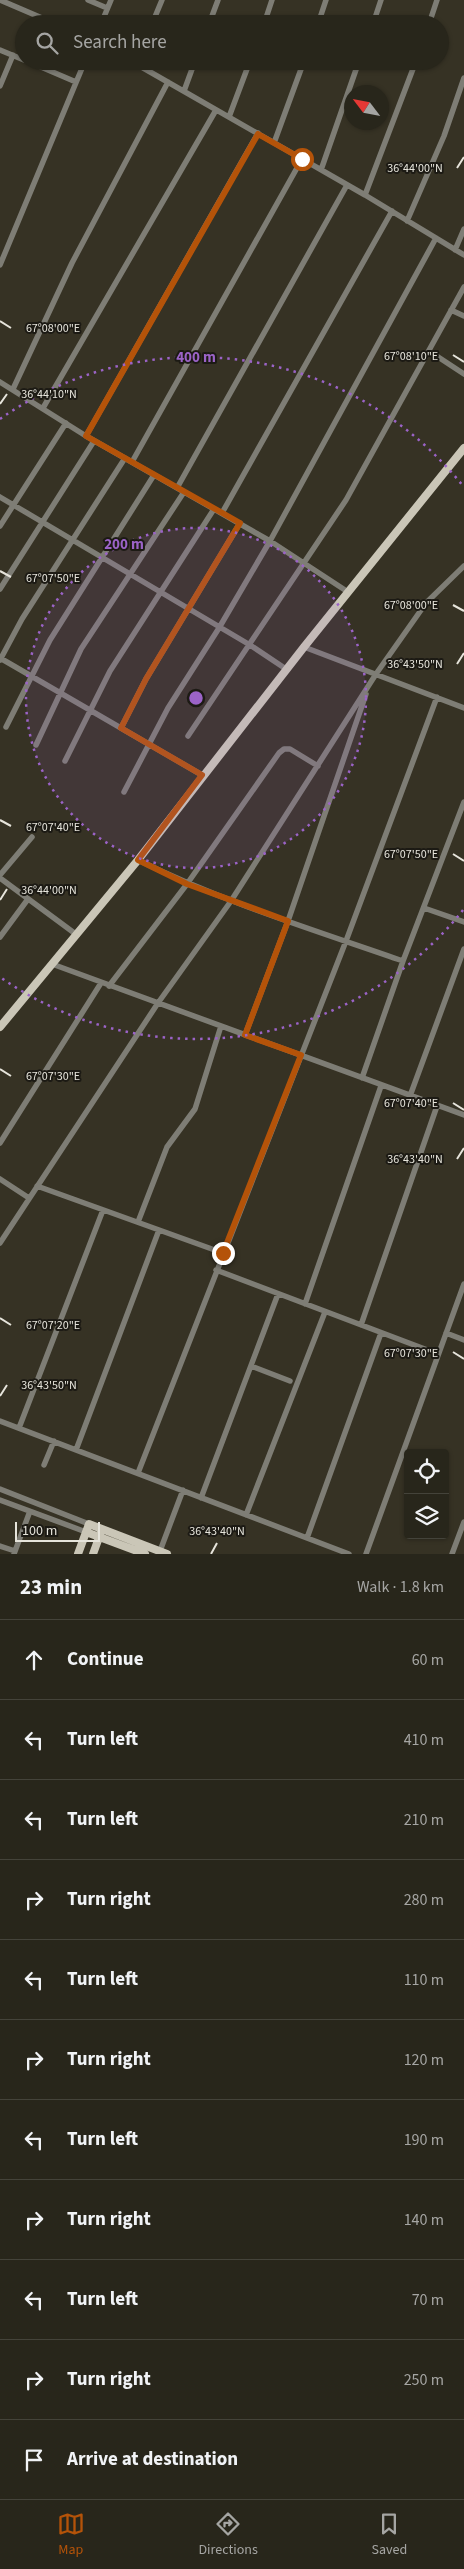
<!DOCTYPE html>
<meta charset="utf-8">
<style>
:root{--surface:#28261b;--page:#343228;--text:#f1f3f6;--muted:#a5a5a3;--line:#44433a;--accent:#b45309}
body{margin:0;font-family:"Source Sans 3",sans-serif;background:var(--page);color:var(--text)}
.controls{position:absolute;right:15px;bottom:15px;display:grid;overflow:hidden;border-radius:5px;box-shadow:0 1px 4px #0004}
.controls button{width:45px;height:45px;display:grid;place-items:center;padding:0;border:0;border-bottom:1px solid var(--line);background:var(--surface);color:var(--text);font:25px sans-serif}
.compass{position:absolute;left:344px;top:85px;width:45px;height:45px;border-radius:50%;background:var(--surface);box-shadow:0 1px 4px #0004;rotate:302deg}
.scale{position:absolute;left:15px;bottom:12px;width:85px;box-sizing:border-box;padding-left:5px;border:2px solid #e6e4db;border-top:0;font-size:14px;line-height:18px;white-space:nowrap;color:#e6e4db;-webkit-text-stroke:4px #1c1a14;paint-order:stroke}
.stop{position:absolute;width:15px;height:15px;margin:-11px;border:4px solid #b45309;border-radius:50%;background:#fff}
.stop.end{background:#b45309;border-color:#fff;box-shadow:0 1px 5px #0008}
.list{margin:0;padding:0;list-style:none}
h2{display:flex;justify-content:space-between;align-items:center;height:65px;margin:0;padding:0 20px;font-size:21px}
h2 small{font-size:16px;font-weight:400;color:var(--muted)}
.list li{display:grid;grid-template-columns:32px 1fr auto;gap:15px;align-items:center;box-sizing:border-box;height:80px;padding:0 20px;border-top:1px solid var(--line)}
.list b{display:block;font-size:19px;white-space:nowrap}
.list em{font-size:16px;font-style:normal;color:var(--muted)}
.icon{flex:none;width:28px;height:28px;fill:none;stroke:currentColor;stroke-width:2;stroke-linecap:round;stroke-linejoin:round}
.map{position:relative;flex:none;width:464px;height:1554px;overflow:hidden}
.search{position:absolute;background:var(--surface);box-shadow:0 1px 4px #0004;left:15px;right:15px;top:15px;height:55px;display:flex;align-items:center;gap:12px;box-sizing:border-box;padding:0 18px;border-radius:28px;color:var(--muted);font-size:19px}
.sheet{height:945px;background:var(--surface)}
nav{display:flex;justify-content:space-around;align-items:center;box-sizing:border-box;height:70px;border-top:1px solid var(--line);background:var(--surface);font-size:14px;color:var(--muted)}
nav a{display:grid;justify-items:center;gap:2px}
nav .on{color:var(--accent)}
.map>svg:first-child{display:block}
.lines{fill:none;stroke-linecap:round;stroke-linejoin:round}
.minor{stroke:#7e7d75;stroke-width:5.5}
.major{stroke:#cac6b7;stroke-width:8}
.route{stroke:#b45309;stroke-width:6}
.ticks{fill:none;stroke:#e6e4db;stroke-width:2}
.ring{fill:none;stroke:#9b63c7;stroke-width:2.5;stroke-dasharray:2.5 5}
.ticks-label{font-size:12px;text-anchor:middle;fill:#e6e4db;stroke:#1c1a14;stroke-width:4;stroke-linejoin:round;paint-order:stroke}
.centre{fill:#9b63c7;stroke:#1c1a14;stroke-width:2.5}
.ring-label{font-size:15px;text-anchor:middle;font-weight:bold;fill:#9b63c7;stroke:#1c1a14;stroke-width:4;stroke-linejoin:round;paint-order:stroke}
</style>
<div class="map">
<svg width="464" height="1554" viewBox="0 0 464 1554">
<rect width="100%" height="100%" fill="#363224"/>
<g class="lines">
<path class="minor" d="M 0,0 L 56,24
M 88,0 L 107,8
M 101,24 L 111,0
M 152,24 L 162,0
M 209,24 L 218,0
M 264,24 L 272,0
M 318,24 L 326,0
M 373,24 L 381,0
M 429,24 L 437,0
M 0,50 L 24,60
M 27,61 L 76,82
M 131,61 L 365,195 L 464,255
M 0,86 L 13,55
M 184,91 L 195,61
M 229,117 L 250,61
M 274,143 L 304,61
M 321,170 L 359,61
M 365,195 L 416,61
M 407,221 L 444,136 L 464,78
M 455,250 L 464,229
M 0,265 L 85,61
M 451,310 L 464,316
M 429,351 L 464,374
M 0,382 L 86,436 L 270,541 L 348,592
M 13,389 L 72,263 L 168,82
M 43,408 L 216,110
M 86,436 L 258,133
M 132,462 L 302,159
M 177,488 L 347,185
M 0,497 L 250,645 L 286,669
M 222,513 L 392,211
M 0,526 L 66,423
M 0,589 L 94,441
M 304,647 L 464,708
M 0,658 L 202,775
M 0,660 L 22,619 L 125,458
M 6,727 L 50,640 L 154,475
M 121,728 L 146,679 L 240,523
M 188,736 L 346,500 L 464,287
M 36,745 L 81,649 L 184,492
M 65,761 L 110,671 L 214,509
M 124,792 L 168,708 L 219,628 L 270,541 L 436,238
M 138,860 C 223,902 314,930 403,961
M 0,875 L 32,837
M 0,878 L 77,935
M 424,908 L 464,922
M 0,937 L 28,899
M 52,964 L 464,1115
M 109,986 L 187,884 L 279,753 L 284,749 L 290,749 L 318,766
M 245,1035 L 288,921 L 366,694
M 362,1078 L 403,961 L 464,802
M 410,1096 L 464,949
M 0,1143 L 101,983
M 0,1179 L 29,1198
M 37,1186 L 223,1253
M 138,1222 L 167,1147 L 195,1109 L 221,1026
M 0,1243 L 158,1003 L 231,901 L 376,674 L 426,603 L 464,566
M 216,1270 L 438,1354
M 305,1304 L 381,1086
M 361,1325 L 437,1106
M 446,1333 L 464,1340
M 251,1366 L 290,1381
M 0,1421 L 349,1554
M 19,1428 L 103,1210
M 76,1450 L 159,1230
M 44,1465 L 54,1441
M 138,1473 L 346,941 L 437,697
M 0,1489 L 89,1524
M 201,1498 L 278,1294
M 0,1500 L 86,1532
M 246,1515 L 325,1312
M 307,1538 L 381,1333
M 0,1546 L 15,1551
M 160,1551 L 183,1490
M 14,1554 L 30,1511
M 366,1554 L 464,1284
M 452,1554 L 464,1522"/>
<path class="major" d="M 0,1027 L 138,860 L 304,647 L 464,448
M 86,1532 L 145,1554
M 78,1554 L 89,1524 L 167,1554
M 93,1554 L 101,1532"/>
</g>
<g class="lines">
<path class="route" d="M 223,1253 L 301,1055 L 245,1035 L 288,921 L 187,884 L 138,860 L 202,775 L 121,728 L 146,679 L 240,523 L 86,436 L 258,134 L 302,159"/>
</g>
<path class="ticks" d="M 457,168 L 464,157M 0,321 L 11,328M 453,355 L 464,362M 0,404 L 7,394M 0,571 L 11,577M 453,605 L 464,611M 457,664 L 464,653M 0,820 L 11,826M 453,854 L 464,861M 0,900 L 7,889M 0,1069 L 11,1076M 453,1103 L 464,1110M 457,1159 L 464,1148M 0,1318 L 11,1325M 453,1352 L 464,1359M 0,1396 L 7,1385M 211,1554 L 217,1543"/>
<circle cx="196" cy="698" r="170" fill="#9b63c7" fill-opacity=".12"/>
<g class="ring">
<circle cx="196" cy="698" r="170"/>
<path d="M463 910A341 341 0 0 1 0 977M0 419A341 341 0 0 1 463 486"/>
</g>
<g class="ticks-label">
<text x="415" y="172">36°44'00"N</text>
<text x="53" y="332">67°08'00"E</text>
<text x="411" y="360">67°08'10"E</text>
<text x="49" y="398">36°44'10"N</text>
<text x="53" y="582">67°07'50"E</text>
<text x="411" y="609">67°08'00"E</text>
<text x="415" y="668">36°43'50"N</text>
<text x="53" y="831">67°07'40"E</text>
<text x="411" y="858">67°07'50"E</text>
<text x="49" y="894">36°44'00"N</text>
<text x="53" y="1080">67°07'30"E</text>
<text x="411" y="1107">67°07'40"E</text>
<text x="415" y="1163">36°43'40"N</text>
<text x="53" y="1329">67°07'20"E</text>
<text x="411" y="1357">67°07'30"E</text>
<text x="49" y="1389">36°43'50"N</text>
<text x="217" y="1535">36°43'40"N</text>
</g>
<circle cx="196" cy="698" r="8" class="centre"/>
<g class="ring-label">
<text x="196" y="362">400 m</text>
<text x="124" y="549">200 m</text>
</g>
</svg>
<div class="controls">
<button><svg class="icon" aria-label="locate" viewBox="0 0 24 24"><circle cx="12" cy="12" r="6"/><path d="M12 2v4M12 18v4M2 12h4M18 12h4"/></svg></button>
<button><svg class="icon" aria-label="layers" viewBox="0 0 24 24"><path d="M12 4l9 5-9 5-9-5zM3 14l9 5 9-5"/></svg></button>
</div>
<svg class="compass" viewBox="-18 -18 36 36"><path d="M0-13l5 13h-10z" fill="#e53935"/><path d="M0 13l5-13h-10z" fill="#a5a5a3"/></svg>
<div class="scale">100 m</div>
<div class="stop" style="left:302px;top:159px"></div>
<div class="stop end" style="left:223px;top:1253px"></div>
<div class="search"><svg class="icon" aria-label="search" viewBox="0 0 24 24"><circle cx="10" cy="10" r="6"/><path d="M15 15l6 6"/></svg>Search here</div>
</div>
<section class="sheet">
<h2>23 min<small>Walk · 1.8 km</small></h2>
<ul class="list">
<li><svg class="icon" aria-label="ahead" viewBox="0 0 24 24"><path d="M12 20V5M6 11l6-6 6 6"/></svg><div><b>Continue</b></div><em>60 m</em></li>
<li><svg class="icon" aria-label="left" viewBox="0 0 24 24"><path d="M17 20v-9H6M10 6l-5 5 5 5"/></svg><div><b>Turn left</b></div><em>410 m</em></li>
<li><svg class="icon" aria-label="left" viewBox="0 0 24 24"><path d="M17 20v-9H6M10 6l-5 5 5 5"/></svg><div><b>Turn left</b></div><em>210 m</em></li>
<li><svg class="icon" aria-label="right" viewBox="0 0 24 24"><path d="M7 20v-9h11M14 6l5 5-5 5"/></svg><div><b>Turn right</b></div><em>280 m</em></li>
<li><svg class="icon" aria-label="left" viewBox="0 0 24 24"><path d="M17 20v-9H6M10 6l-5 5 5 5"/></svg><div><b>Turn left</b></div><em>110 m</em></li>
<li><svg class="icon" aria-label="right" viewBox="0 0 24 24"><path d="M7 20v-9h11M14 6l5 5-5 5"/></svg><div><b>Turn right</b></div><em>120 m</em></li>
<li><svg class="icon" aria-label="left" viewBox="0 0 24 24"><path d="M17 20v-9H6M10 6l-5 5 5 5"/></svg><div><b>Turn left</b></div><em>190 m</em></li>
<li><svg class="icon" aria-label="right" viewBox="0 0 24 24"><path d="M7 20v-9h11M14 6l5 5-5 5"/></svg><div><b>Turn right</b></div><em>140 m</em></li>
<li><svg class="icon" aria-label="left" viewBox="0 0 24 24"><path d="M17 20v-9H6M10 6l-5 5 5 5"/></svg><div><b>Turn left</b></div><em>70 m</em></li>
<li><svg class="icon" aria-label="right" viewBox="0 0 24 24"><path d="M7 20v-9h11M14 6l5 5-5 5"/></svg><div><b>Turn right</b></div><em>250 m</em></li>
<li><svg class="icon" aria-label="arrive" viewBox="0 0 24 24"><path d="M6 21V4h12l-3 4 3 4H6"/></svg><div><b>Arrive at destination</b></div></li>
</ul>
</section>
<nav>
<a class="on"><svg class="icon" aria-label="map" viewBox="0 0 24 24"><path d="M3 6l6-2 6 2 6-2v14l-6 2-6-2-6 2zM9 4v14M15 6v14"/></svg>Map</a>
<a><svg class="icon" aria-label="directions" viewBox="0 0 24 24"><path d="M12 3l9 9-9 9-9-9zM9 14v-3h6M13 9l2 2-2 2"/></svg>Directions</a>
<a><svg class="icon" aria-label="saved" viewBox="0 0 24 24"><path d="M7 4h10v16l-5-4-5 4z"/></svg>Saved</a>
</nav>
